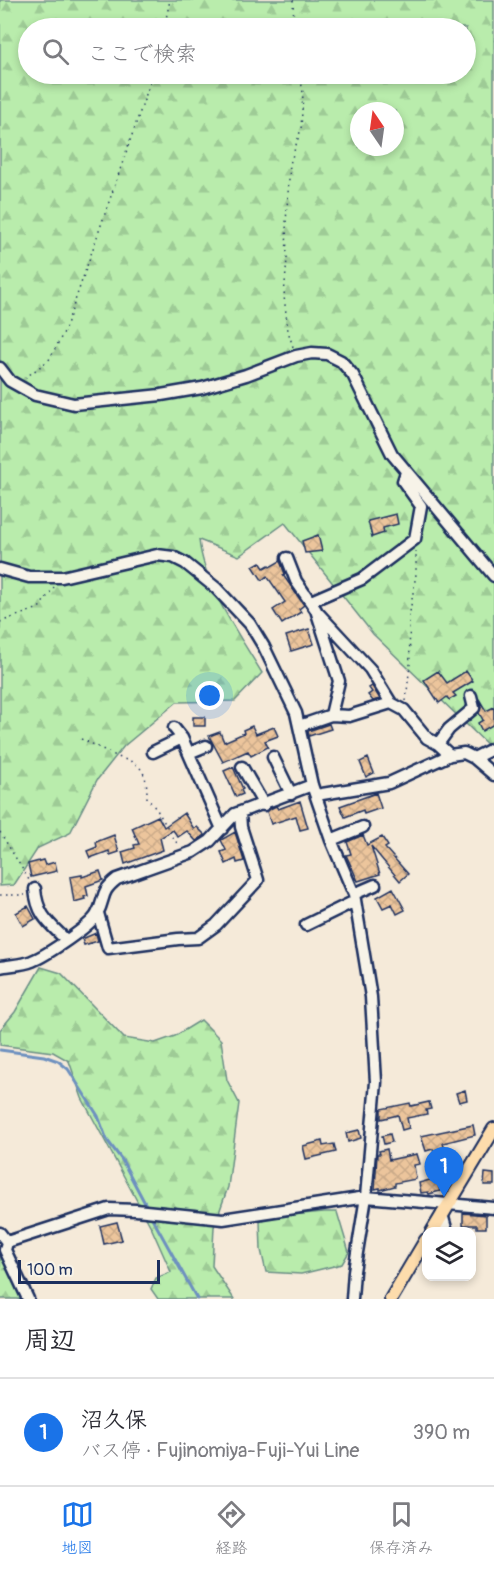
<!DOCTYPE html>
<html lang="ja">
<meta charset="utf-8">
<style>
:root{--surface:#fff;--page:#f2f2f3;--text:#2b2b33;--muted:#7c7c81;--line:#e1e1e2;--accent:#1a73e8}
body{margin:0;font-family:Pangolin,"Klee One",sans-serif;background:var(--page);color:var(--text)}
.controls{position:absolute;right:18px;bottom:18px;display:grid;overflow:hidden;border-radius:12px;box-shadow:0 3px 9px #0003}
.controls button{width:54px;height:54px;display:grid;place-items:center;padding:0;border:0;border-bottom:2px solid var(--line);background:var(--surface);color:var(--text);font:30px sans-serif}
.compass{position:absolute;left:350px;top:102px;width:54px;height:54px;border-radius:50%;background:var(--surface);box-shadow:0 3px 9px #0003;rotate:347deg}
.scale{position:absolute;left:18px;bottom:15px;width:142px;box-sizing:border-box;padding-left:6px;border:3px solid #1b2f5e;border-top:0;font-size:16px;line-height:21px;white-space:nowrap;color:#1b2f5e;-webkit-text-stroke:4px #f7f3e8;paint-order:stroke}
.you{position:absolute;left:210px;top:696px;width:21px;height:21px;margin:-15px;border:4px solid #fff;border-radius:50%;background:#1a73e8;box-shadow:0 0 0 9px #1a73e833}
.badge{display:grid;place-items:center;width:39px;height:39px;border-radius:50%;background:var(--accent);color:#fff;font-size:20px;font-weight:700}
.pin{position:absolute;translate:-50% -50px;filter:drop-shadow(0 2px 3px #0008)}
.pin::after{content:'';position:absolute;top:32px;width:21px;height:18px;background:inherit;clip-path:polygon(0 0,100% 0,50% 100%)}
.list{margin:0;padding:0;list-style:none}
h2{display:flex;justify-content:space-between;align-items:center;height:78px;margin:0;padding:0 24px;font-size:26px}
h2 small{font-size:20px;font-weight:400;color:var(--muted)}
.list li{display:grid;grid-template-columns:39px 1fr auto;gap:18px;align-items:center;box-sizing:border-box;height:108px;padding:0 24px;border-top:2px solid var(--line)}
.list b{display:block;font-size:22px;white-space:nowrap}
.list p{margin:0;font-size:20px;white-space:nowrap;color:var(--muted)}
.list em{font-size:20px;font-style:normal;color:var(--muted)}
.icon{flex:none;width:33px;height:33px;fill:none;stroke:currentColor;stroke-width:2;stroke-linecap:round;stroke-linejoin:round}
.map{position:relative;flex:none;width:494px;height:1299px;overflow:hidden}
.search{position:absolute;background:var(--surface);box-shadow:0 3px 9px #0003;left:18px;right:18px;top:18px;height:66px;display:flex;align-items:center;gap:15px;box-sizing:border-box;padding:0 21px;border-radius:33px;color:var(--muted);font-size:22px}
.sheet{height:186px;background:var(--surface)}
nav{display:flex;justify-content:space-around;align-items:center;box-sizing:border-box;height:84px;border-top:2px solid var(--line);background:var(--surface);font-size:16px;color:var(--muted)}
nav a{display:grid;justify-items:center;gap:3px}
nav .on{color:var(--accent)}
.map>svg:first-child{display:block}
.forest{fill:url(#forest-firs);stroke:#6a8e85;stroke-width:1.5;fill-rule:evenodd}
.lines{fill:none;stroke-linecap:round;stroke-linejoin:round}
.stream{stroke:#6d90bf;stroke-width:3}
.building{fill:url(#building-cross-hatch);stroke:#1b2f5e;stroke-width:1.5}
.minor-casing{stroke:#1b2f5e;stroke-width:15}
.major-casing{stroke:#1b2f5e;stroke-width:16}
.path{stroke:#1b2f5e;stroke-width:1.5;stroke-dasharray:1.5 4.5;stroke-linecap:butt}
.minor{stroke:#f7f3e8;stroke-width:10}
.major{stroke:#fddcac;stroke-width:12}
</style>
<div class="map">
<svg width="494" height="1299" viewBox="0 0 494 1299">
<defs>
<pattern id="forest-firs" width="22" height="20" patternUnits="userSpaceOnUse" patternTransform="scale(1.5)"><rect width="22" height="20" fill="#b9ecac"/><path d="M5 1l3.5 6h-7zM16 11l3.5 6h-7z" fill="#9ecb96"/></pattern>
<pattern id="building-cross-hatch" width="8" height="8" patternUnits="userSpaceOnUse" patternTransform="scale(1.5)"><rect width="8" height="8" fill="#ecc59c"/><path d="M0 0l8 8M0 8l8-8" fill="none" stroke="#caaa89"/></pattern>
</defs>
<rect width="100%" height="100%" fill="#f5ead9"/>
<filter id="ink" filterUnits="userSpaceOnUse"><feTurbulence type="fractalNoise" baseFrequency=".0167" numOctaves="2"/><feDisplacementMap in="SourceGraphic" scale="12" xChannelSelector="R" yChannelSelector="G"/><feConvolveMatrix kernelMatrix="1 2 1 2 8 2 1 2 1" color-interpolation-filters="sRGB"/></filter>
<g filter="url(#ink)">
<path class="forest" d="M 0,0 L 494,0 L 494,751 L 373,634 L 285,523 L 239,556 L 199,540 C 204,586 238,633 262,673 L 235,701 L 177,702 L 124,746 L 97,780 L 70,833 L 38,848 L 14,885 L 0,886 ZM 28,28 L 466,28 L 466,74 L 28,74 ZM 359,111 L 395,111 L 395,147 L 359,147 Z
M 41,967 L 61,973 L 124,1038 L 155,1043 L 175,1036 L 201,1020 L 221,1040 L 227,1080 L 239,1103 L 228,1187 L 214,1227 L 212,1266 L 234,1299 L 158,1299 L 151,1289 L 156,1278 L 171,1272 L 151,1227 L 82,1098 L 69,1061 L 53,1052 L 0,1045 L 0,1030 L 15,1012 Z
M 324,1212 L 337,1212 L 349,1252 L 342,1264 L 301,1274 L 266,1272 L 261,1250 L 260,1221 L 268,1217 Z
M 0,1247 L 25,1299 L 0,1299 Z"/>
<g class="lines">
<path class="stream" d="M 0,1050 L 44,1056 L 58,1061 L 68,1069 L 98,1116 L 107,1140 L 122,1160 L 147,1207
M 151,1216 L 197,1299"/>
</g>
<path class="building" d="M 396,514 L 398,524 L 383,528 L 384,533 L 372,537 L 368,521 Z
M 318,535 L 322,551 L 305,553 L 302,541 Z
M 280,561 L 285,574 L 283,575 L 304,605 L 299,609 L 301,612 L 282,624 L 273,610 L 285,602 L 267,576 L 262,580 L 253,566 L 260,562 L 264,568 L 269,565 L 270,567 Z
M 309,629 L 314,644 L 291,651 L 286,636 Z
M 438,671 L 447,683 L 466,671 L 473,681 L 453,693 L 456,696 L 449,700 L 447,697 L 439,703 L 424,680 Z
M 372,686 L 380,699 L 373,701 L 368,695 L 372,692 L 369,688 Z
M 479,699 L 486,711 L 494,707 L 494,724 L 482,731 L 478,723 L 483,720 L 479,713 L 481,707 Z
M 193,717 L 205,717 L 205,726 L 193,726 Z
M 329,724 L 331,729 L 309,736 L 308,731 Z
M 252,726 L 256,734 L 274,727 L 278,736 L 265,741 L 268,747 L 251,756 L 248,751 L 223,762 L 209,736 L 220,732 L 224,742 L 244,733 L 243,730 Z
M 368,758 L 374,773 L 366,777 L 360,762 Z
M 233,767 L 243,789 L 241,790 L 243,794 L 236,797 L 224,771 Z
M 376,793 L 381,808 L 364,814 L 363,810 L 345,817 L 340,806 Z
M 300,801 L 308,828 L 300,830 L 296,816 L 271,824 L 267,812 L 270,809 L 276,806 L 278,809 Z
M 184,813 L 194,829 L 197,827 L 205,835 L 196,841 L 187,831 L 178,837 L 173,830 L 160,838 L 163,850 L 125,864 L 122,852 L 135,848 L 134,845 L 139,844 L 132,828 L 158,816 L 164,827 Z
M 235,832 L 244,861 L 237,863 L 236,859 L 226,864 L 221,852 L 226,850 L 221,840 Z
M 114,835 L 119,852 L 110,855 L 109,851 L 90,858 L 87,851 L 97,847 L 96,842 Z
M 363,835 L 367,845 L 382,837 L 388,846 L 385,848 L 408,874 L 400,881 L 371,846 L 380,874 L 358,881 L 346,855 L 351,854 L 347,842 Z
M 43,860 L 45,865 L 55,862 L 57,871 L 31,877 L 28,864 Z
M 100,871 L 103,880 L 86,886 L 88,896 L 84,897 L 85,899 L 74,902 L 70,877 L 82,875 L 82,877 Z
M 393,888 L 405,910 L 397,914 L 392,904 L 383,908 L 377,897 Z
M 28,906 L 35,919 L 23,926 L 16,913 Z
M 96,933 L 98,941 L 84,945 L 82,939 Z
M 465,1090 L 467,1100 L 459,1102 L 456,1093 Z
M 429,1102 L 431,1109 L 426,1110 L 427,1114 L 407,1118 L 409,1128 L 402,1130 L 398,1115 L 381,1119 L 381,1109 L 410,1103 L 411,1106 Z
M 473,1125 L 475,1135 L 443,1143 L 445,1150 L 434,1153 L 433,1149 L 426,1151 L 421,1136 Z
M 359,1130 L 361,1138 L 348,1142 L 346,1133 Z
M 390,1134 L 392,1142 L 384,1144 L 382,1136 Z
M 322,1141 L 323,1146 L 334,1144 L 336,1152 L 306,1159 L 303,1146 Z
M 387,1149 L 389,1160 L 417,1154 L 420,1164 L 414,1165 L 416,1179 L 395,1183 L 395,1186 L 380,1190 L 380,1188 L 375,1189 L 377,1154 L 380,1154 L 379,1151 Z
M 485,1173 L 494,1174 L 494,1185 L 484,1185 Z
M 437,1178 L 440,1191 L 429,1194 L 428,1192 L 421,1193 L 419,1183 Z
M 463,1213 L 486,1215 L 486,1228 L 477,1228 L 477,1225 L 463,1225 Z
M 117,1222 L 122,1240 L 104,1244 L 100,1226 Z"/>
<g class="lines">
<g class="minor-casing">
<path id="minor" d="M 0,368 L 10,381 L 35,395 L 74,404 L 161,395 L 202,388 L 246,375 L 296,356 L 312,353 L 327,354 L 341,361 L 353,375 L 392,454 L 494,576
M 287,558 L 296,581 L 316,610 L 339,681 L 331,715 L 299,726
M 0,569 L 29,577 L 62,577 L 157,555 L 173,557 L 185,563 L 216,588 L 250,624 L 264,647 L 296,713 L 312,785 L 331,840 L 354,894 L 371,997 L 376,1082 L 366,1197 L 354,1271 L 352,1299
M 311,601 L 362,579 L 415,539 L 421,506 L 403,481 L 406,472
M 319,614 L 370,669 L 391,703 L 404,710 L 427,738 L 438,744 L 450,755
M 331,715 L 349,716 L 391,703
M 174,728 L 182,738 L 222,829
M 438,744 L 449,729 L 474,708 L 471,696
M 153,752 L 182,738
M 189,753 L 206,746
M 273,757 L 291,794
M 474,758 L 494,748
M 242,767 L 264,805
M 316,795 L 389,783 L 450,755 L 464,753 L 474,758 L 494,775
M 331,840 L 363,827
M 35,889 C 37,915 49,923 66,940
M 354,894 L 375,885
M 98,913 L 108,948 L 178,939 L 198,938 L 216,925 L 258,880 L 241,827 L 240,813
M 306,925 L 355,901
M 0,967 C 10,965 23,965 32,961 C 45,956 91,926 97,914 C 106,898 99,893 117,879 L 193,852 L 210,841 L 235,814 L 312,785
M 442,1214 L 447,1232
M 0,1233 L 7,1242 L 109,1209 L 136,1210 L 223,1219 L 366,1197 L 494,1208
M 7,1242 L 5,1250 L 28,1299"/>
</g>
<g class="major-casing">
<path id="major" d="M 432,1232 L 494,1129
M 391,1299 L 426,1240"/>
</g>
<path class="path" d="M 293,0 L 294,28
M 164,28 L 170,0
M 293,347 L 288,331 L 284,296 L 287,259 L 286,223 L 290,164 L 301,129 L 303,93 L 300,74
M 25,378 L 49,360 L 65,330 L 153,74
M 0,622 L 39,608 L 54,587
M 406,701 L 410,664 L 409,618 L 416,574 L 416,551
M 81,739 C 93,744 104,750 116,756 C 122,759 129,760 134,763 C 147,771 147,785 147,798 L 157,810 L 178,845
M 0,832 L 29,880
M 0,895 L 25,895"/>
<use href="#minor" class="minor"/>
<use href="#major" class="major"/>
</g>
</g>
</svg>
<div class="controls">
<button><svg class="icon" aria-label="layers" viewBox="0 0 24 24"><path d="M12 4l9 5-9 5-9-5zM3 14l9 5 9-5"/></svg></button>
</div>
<svg class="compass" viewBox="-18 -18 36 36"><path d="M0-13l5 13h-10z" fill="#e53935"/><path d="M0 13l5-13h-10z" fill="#7c7c81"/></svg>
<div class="scale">100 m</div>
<div class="you"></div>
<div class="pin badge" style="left:444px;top:1197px">1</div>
<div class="search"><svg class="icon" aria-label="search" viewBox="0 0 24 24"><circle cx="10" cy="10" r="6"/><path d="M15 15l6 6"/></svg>ここで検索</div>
</div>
<section class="sheet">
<h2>周辺<small></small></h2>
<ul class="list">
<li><span class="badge">1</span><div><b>沼久保</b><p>バス停 · Fujinomiya-Fuji-Yui Line</p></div><em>390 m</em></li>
</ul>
</section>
<nav>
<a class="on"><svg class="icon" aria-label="map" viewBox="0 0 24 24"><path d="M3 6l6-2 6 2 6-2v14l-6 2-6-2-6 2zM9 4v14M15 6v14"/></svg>地図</a>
<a><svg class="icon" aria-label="directions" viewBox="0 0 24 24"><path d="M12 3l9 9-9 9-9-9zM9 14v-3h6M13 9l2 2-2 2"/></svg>経路</a>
<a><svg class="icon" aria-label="saved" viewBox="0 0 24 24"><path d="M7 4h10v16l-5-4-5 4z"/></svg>保存済み</a>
</nav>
